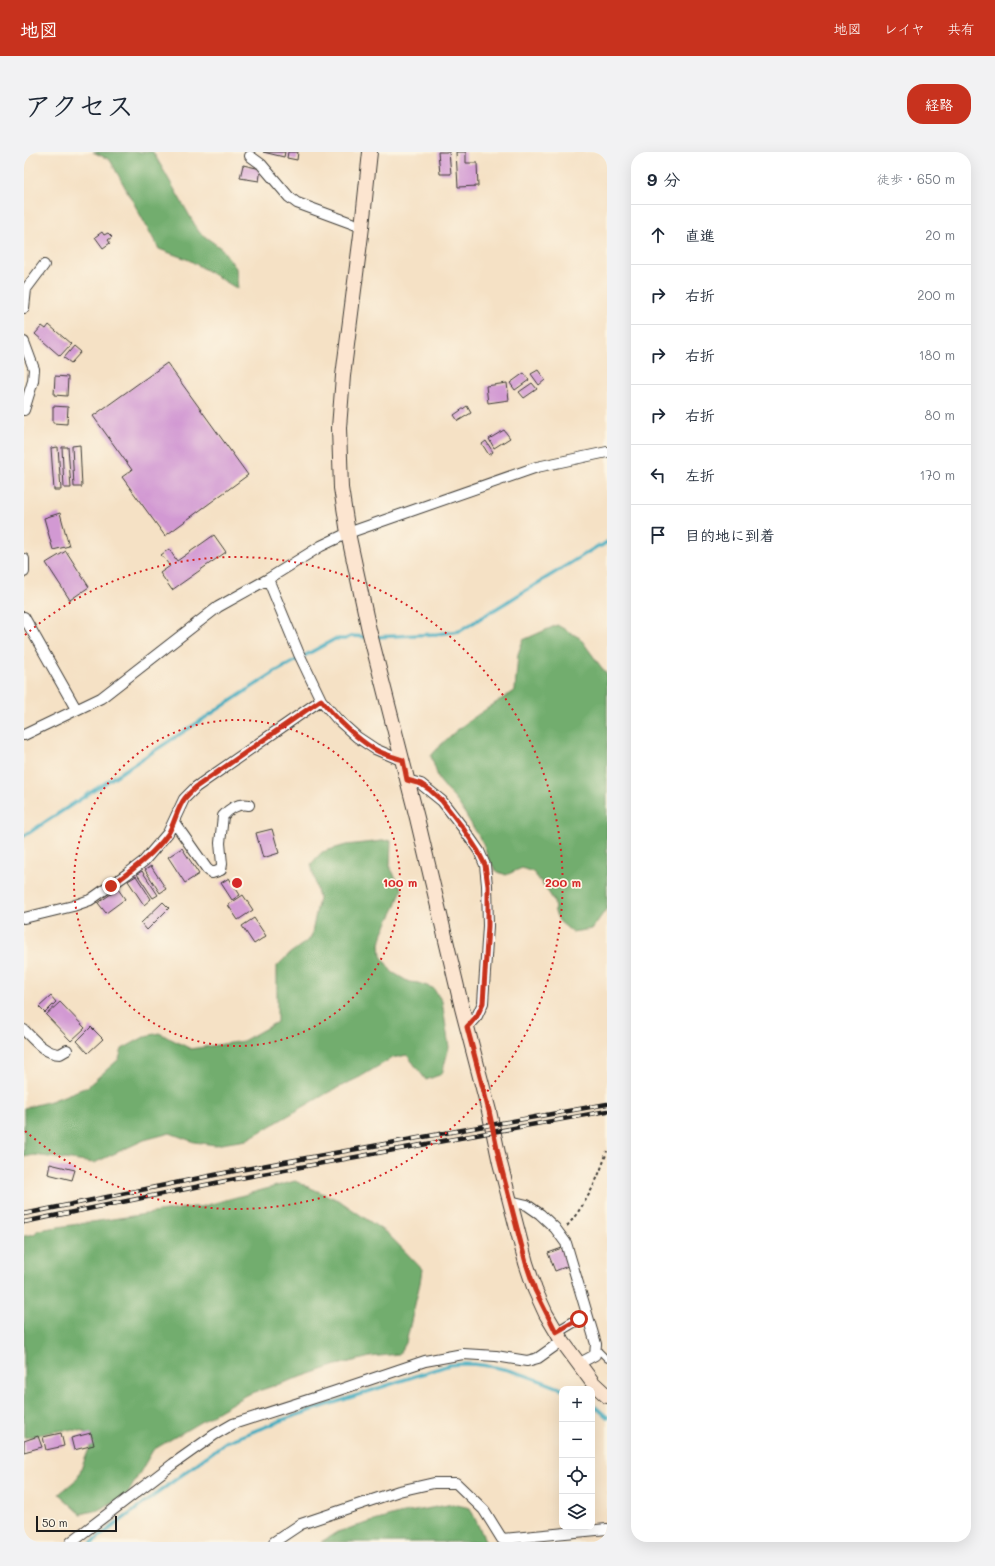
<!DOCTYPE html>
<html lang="ja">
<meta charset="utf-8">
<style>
:root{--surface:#fff;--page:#f2f2f3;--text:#1f2937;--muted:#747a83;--line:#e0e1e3;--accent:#c8321e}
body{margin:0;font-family:Mali,"Klee One",sans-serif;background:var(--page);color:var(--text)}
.controls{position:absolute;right:12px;bottom:12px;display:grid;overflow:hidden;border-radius:8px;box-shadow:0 4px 16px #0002}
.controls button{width:36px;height:36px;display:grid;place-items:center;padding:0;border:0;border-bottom:1px solid var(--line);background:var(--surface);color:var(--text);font:20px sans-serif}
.scale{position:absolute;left:12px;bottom:10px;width:81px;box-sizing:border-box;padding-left:4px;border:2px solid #1c1c1c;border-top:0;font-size:11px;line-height:14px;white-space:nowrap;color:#1c1c1c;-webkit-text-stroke:3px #fcf5e5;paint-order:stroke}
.stop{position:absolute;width:12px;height:12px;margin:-9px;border:3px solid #c8321e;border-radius:50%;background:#fff}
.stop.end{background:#c8321e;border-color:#fff;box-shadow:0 1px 4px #0008}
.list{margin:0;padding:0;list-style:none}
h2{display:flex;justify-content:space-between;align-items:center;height:52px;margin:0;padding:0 16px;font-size:17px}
h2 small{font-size:13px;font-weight:400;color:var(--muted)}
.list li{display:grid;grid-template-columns:26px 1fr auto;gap:12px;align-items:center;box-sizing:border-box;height:60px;padding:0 16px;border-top:1px solid var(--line)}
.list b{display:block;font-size:15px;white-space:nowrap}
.list em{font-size:13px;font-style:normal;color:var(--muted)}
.icon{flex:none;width:22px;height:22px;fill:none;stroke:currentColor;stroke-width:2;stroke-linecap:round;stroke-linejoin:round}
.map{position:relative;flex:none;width:583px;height:1390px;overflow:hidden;border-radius:16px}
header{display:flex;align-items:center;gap:24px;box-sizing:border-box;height:56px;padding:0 20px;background:var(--accent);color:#fff}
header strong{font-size:19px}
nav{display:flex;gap:22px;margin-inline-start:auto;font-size:14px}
.intro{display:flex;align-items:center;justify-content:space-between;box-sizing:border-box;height:96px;padding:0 24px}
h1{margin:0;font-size:28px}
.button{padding:10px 18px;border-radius:16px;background:var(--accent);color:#fff;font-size:14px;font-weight:700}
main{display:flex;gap:24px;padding:0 24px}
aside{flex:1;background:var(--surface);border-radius:16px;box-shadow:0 4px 16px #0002}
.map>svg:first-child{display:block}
.forest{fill:#72ad6e;stroke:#476445}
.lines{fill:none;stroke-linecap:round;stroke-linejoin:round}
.stream{stroke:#41acc0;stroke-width:3.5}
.building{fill:#d299d3}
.lane-casing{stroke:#3d3a35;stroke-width:7}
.street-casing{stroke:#3d3a35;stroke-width:12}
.secondary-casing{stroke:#3d3a35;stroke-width:16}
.path{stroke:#3d3a35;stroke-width:2;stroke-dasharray:3 3;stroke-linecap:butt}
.lane{stroke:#fff;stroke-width:5}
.street{stroke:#fff;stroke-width:10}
.secondary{stroke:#fce5d0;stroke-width:14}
.rail-casing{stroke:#1c1c1c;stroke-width:4.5}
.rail{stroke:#fcf5e5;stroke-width:3;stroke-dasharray:9;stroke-linecap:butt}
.route{stroke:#c8321e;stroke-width:5}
.ring{fill:none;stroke:#d62828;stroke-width:2;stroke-dasharray:2 4}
.centre{fill:#d62828;stroke:#fcf5e5;stroke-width:2}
.ring-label{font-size:12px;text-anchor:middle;font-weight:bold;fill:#d62828;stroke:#fcf5e5;stroke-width:3.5;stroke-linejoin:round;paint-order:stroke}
</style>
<header>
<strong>地図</strong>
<nav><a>地図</a><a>レイヤ</a><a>共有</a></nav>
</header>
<div class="intro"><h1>アクセス</h1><a class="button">経路</a></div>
<main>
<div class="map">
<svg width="583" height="1390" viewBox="0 0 583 1390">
<rect width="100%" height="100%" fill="#fcf5e5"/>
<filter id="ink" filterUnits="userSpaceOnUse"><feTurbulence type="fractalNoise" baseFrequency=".025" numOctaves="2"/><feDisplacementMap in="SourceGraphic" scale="8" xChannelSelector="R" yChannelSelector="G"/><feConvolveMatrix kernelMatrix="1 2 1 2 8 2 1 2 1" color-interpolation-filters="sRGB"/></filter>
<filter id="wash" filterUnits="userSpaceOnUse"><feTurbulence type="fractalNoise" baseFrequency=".012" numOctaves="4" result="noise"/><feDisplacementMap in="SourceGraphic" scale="16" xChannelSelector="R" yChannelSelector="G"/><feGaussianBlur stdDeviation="0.9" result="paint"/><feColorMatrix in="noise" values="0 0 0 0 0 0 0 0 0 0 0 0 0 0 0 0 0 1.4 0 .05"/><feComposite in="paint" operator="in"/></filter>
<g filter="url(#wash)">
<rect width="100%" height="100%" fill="#f5e1c5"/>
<path class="forest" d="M 69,0 L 129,0 L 175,80 L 198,97 L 212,116 L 214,137 L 165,108 L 135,97 L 86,8 Z
M 533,473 L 556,486 L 583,523 L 583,756 L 568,777 L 548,780 L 535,769 L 531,760 L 530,749 L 521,735 L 509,720 L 498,716 L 482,723 L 472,719 L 465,708 L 459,691 L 435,652 L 415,628 L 407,604 C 429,576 462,558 491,538 L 494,502 L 499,488 Z
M 367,688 L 366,715 L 378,737 L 371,756 L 359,780 L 356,792 L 357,804 L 368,820 L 385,830 L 394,831 L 409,836 L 418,849 L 425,895 L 418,922 L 402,928 L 383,903 L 368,906 L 336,925 L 305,940 L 222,988 L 191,993 L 170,990 L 146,981 L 120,988 L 70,1011 L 10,1003 L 0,1005 L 0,956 L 27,949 L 63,935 L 95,907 L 98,897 L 122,884 L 135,881 L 167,897 L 219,889 L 253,870 L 253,814 L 265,802 L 287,786 L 295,746 L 287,712 L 298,700 L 322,693 Z
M 271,1029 L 316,1049 L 364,1082 L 398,1117 L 396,1131 L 382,1191 L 375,1202 L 346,1205 L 313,1213 L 222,1243 L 129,1298 L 103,1343 L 74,1358 L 57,1362 L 35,1342 L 53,1327 L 67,1292 L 60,1280 C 41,1274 19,1283 0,1286 L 0,1084 L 10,1082 L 14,1078 L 169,1055 L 176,1055 Z
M 429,1352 L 446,1356 L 462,1390 L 297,1390 L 313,1380 L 374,1362 Z"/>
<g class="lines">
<path class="stream" d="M 350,485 L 413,482 L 436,479 L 574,394 L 577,394 L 583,390
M 0,684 L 251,520 L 311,487 L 321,487 L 328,484 L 344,485
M 568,1252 L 583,1265
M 68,1390 L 202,1290 L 264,1266 L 425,1213 C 464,1208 503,1223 538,1237"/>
</g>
<g id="blocks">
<path class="building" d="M 239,0 L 261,0 L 260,5 Z
M 264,0 L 274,0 L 273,8 L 263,6 Z
M 414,0 L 425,0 L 427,22 L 416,22 Z
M 432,0 L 442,0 L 442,11 L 453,11 L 454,34 L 434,35 Z
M 219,13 L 237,17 L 235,29 L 216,26 Z
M 78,80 L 80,83 L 84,81 L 88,85 L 84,88 L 86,91 L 79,96 L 71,85 Z
M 25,173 L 47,192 L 36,204 L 11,182 L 18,174 L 22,177 Z
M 50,194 L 57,200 L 47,211 L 40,206 Z
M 143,211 L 224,323 L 141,384 L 98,325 L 108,318 L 69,264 Z
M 514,218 L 521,228 L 515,233 L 507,222 Z
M 500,221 L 505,228 L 491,238 L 486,231 Z
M 31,224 L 44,225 L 43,244 L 30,243 Z
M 483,231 L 485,248 L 464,251 L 462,234 Z
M 508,231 L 513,237 L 500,246 L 495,240 Z
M 29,254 L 44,255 L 43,272 L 29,271 Z
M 443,254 L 447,261 L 434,269 L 430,263 Z
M 480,278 L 486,286 L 470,296 L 465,287 Z
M 462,289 L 469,300 L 465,303 L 458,292 Z
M 56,293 L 58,335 L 50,335 L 48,294 Z
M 34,295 L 37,338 L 30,338 L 27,296 Z
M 38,295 L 44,295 L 47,336 L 40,336 Z
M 36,361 L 45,394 L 29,398 L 20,366 Z
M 190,383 L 202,400 L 148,438 L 136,421 L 146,414 L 137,403 L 145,397 L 153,409 Z
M 42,399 L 65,435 L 46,448 L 22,411 Z
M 248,677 L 255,701 L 239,706 L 232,681 Z
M 158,696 L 175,722 L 161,731 L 144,705 Z
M 127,714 L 142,737 L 136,741 L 121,718 Z
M 118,719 L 134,743 L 129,746 L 113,722 Z
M 112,724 L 127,747 L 120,753 L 104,729 Z
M 205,726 L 216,743 L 208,748 L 197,731 Z
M 94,737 L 101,747 L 82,761 L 74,751 Z
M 219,743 L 229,758 L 214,768 L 204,753 Z
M 139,750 L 145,756 L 123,778 L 117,771 Z
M 230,766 L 242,784 L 230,792 L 218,774 Z
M 27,844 L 32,850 L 21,861 L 15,855 Z
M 36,850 L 61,876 L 47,889 L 22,863 Z
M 67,875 L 79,887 L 64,901 L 53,889 Z
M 26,1012 L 51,1018 L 48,1028 L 24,1022 Z
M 538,1096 L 544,1114 L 531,1119 L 524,1101 Z
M 37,1281 L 40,1294 L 22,1298 L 19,1285 Z
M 67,1281 L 70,1293 L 50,1298 L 47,1286 Z
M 14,1284 L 18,1295 L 0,1300 L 0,1289 Z"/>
</g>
</g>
<g filter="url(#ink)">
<use href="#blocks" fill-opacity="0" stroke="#3d3a35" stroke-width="1"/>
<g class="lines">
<g class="lane-casing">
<path id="lane" d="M 572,1198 L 575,1199 L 583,1207"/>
</g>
<g class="street-casing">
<path id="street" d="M 226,4 L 237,12 L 265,45 L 273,51 L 338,75
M 0,156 L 2,137 L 20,113
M 0,190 L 10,217 L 9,229 L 0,258
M 0,407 L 0,420
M 244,427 L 275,502 L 297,548 L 313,567 L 333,585 L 351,597 L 379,609
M 0,465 L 52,557
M 0,583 L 77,546 L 194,455 L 244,427 L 297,394 L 324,381 L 513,315 L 583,300
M 383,628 L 397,632 L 418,649 L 439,676 L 455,699 L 461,713 L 463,733 L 464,774 L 459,851 L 453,864 L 443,875
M 150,670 L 183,717 L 188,721 L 197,718 L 198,712 L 196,691 L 199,664 C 206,656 214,651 225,653
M 0,766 L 49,754 L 66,748 L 103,722 L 120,709 L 144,681 L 160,647 L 172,635 L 297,548
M 0,878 C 10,888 21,902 36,902 L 43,898
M 486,1049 L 503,1053 L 516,1062 L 531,1076 L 542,1091 L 572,1192 L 571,1203 L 554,1212
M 533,1180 L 563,1162
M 47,1390 L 149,1312 L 190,1283 L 209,1272 L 309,1240 L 401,1209 L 439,1202 L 472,1204 L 503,1209 L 514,1206 L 538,1189
M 250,1390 L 277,1372 L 375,1339 L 410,1331 L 432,1331 L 460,1358 L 478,1387 L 583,1377"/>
</g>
<g class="secondary-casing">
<path id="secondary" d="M 346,0 L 338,75 L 319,224 L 315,276 L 317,336 L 324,381 L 345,478 L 393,666 L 438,856 L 465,959 L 476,1011 L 502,1111 L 511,1138 L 522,1162 L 538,1189 L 569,1231 L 583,1244"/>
</g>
<path class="path" d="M 543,1074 C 562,1052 575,1026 583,999"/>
<use href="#lane" class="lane"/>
<use href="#street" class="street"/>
<use href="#secondary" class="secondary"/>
<g class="rail-casing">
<path id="rail" d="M 0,1062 L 205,1020 L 583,952
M 0,1070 L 206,1028 L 583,959"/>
</g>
<use href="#rail" class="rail"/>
</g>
</g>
<g class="lines" filter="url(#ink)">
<path class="route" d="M 87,734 C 108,718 129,703 144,682 C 151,671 153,656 161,646 C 164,642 169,638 172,635 L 297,548 C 312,566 329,584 350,597 C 358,602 369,605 379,608 L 383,628 L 397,632 L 406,638 L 418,649 L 439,676 L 454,699 L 461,713 L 464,734 L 464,774 L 459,851 L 453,864 L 443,875 L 465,959 L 476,1011 L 502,1111 L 511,1138 L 532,1180 L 555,1167"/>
</g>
<g class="ring">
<circle cx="213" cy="731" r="163"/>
<path d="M1 483A326 326 0 1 1 1 979"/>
</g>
<circle cx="213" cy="731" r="6" class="centre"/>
<g class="ring-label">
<text x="376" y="735">100 m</text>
<text x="539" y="735">200 m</text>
</g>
</svg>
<div class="controls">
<button>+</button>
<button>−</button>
<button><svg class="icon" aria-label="locate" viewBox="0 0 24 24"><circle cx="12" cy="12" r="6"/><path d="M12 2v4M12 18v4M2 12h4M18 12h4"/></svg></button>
<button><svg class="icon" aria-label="layers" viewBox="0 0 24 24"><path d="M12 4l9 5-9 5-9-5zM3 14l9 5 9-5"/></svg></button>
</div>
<div class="scale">50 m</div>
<div class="stop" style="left:555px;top:1167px"></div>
<div class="stop end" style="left:87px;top:734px"></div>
</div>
<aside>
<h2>9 分<small>徒歩 · 650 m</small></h2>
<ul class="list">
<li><svg class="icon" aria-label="ahead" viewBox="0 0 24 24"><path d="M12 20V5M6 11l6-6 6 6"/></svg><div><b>直進</b></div><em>20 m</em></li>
<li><svg class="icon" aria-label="right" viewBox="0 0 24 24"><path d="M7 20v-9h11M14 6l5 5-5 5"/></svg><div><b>右折</b></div><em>200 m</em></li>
<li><svg class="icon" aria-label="right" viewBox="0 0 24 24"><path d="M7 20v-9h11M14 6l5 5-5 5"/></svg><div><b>右折</b></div><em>180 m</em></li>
<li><svg class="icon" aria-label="right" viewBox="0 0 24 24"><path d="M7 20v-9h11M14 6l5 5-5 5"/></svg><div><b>右折</b></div><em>80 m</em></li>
<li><svg class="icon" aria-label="left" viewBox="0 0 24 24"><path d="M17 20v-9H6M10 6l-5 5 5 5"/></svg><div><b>左折</b></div><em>170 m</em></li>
<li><svg class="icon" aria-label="arrive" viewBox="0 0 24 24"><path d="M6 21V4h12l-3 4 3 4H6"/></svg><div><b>目的地に到着</b></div></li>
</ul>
</aside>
</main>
